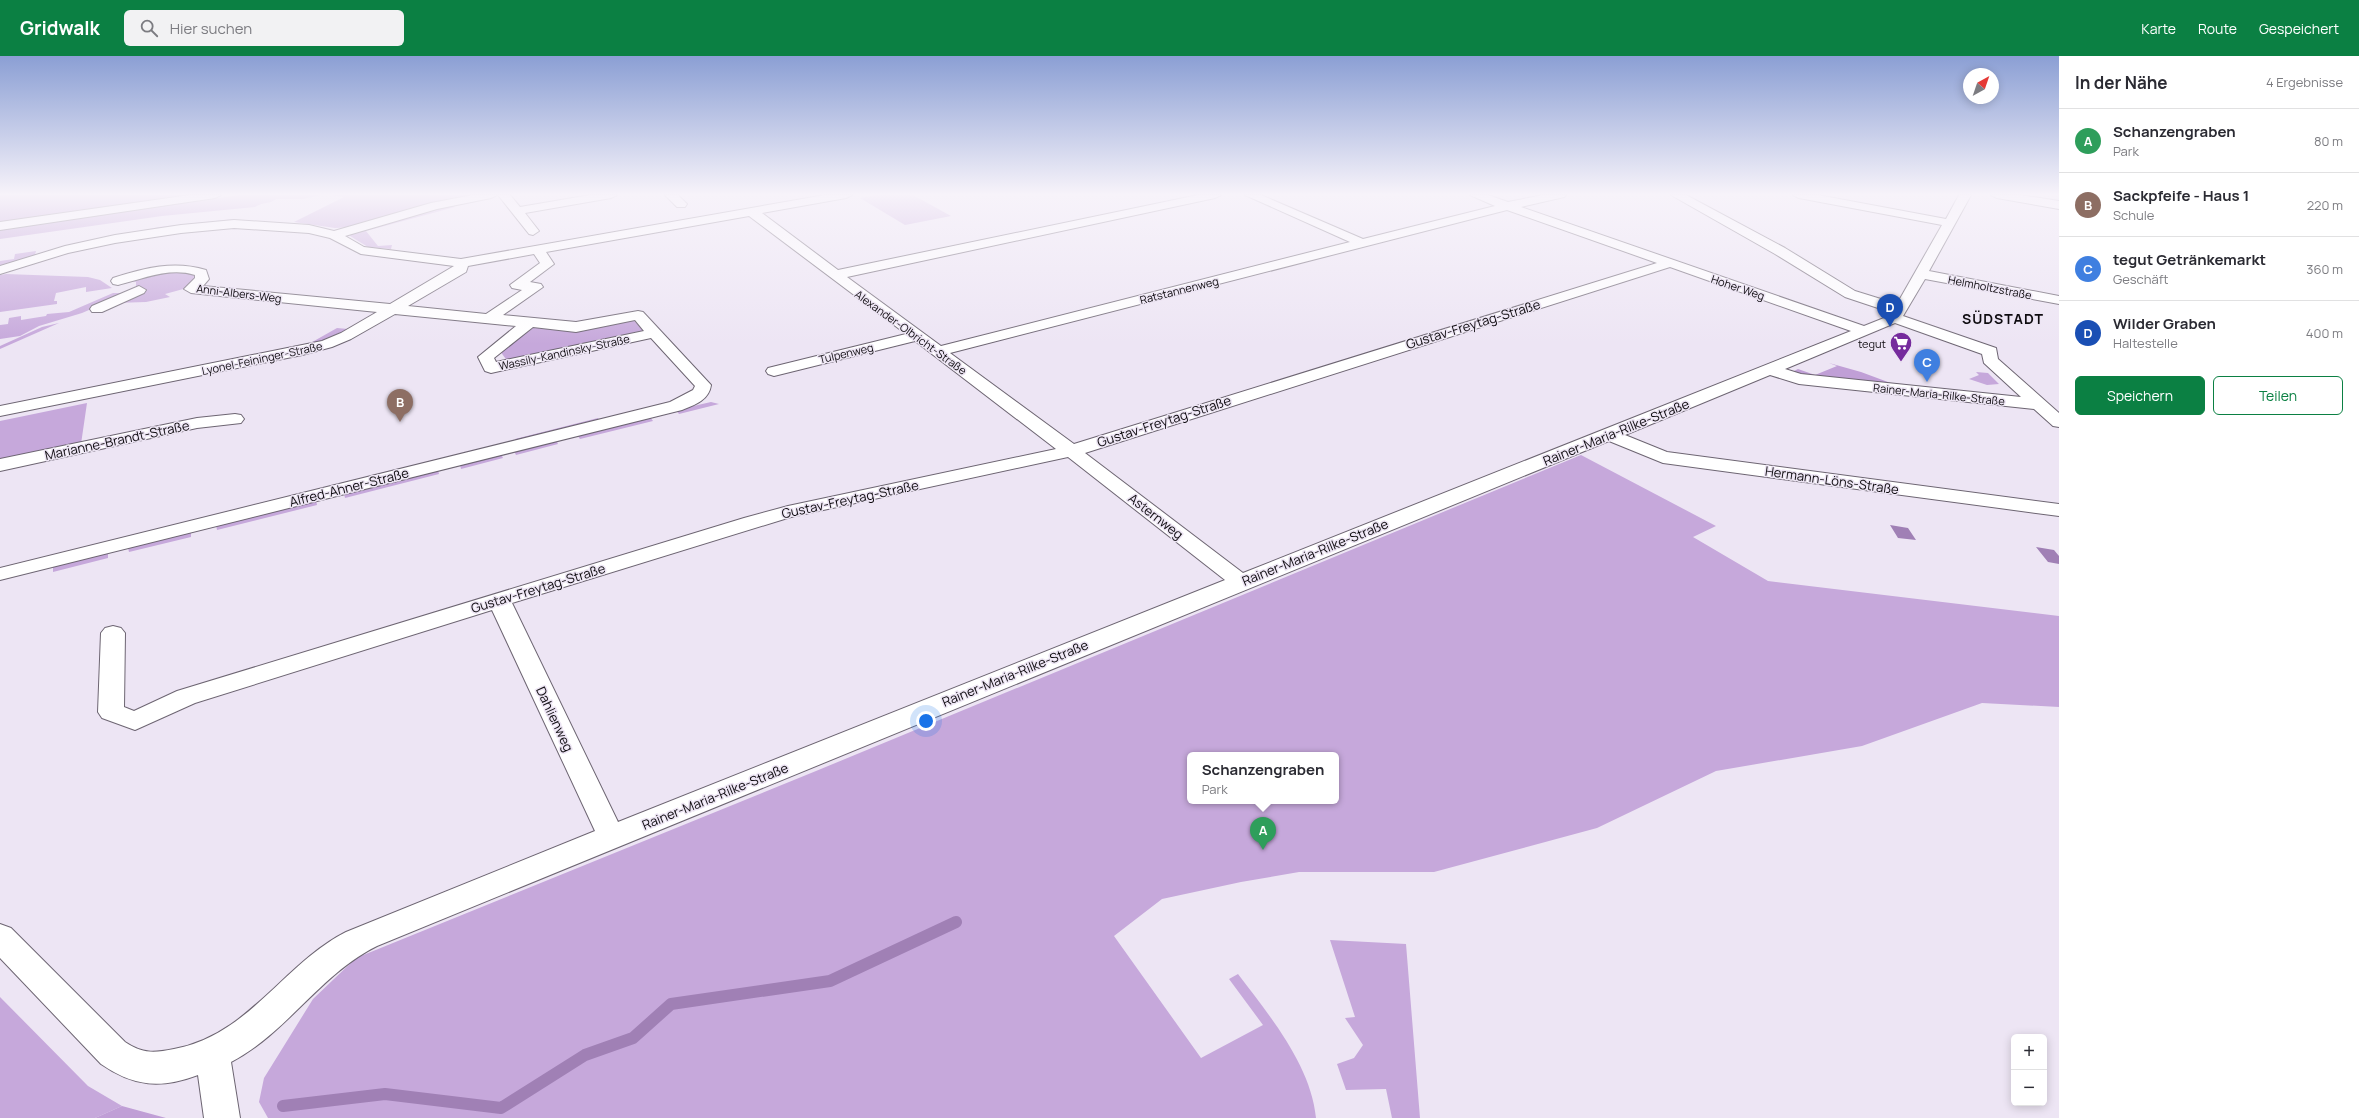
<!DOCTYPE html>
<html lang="de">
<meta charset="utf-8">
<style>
:root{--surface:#fff;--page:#f2f2f3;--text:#2b2b33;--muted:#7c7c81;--line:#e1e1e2;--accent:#0b8043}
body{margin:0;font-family:Manrope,sans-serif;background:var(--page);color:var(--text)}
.controls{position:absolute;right:12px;bottom:12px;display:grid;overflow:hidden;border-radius:6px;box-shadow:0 2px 10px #0003}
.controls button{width:36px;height:36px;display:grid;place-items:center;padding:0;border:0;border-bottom:1px solid var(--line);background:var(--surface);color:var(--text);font:20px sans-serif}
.compass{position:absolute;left:1963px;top:12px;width:36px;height:36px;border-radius:50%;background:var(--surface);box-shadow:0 2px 10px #0003;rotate:40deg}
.you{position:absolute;left:926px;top:665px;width:14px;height:14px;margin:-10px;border:3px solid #fff;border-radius:50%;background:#1a73e8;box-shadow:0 0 0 6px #1a73e833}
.badge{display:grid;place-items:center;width:26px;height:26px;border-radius:50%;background:var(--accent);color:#fff;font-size:13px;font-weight:700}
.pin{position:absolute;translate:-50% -33px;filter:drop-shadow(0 1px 2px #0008)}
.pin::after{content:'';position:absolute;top:21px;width:14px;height:12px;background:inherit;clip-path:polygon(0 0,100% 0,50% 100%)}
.popup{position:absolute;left:1187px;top:696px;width:152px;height:52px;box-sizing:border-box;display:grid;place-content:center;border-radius:6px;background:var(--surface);filter:drop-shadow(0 1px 3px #0005);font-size:13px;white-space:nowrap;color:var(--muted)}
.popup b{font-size:15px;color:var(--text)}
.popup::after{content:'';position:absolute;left:50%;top:100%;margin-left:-8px;border:8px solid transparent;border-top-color:var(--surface)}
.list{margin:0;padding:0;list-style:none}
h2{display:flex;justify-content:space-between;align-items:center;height:52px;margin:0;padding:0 16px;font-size:17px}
h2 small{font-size:13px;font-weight:400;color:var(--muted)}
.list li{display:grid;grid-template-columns:26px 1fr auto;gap:12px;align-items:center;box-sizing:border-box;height:64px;padding:0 16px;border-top:1px solid var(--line)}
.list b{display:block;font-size:15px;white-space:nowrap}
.list p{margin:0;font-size:13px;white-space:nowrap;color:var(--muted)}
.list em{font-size:13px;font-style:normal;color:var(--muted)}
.actions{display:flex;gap:8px;padding:12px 16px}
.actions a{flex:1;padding:9px 0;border:1px solid var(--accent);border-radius:6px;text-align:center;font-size:14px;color:var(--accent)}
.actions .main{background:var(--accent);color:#fff}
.icon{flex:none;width:22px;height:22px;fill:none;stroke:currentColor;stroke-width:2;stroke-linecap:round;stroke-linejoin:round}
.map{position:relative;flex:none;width:2059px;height:1062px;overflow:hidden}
header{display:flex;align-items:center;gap:24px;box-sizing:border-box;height:56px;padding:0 20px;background:var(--accent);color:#fff}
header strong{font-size:19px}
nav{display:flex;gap:22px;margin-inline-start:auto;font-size:14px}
.search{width:280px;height:36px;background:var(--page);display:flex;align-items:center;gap:10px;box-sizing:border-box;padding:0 14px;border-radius:6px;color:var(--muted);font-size:15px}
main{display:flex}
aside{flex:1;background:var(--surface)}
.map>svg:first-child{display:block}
.green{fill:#c6a8db;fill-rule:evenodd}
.forest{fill:#c09fd6}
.water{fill:#a080b5}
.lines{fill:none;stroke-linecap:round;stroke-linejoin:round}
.stream{stroke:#a080b5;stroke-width:12}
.minor-casing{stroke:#6d6572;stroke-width:2}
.major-casing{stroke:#6d6572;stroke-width:2}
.minor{fill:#fff;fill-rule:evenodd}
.major{fill:#fff;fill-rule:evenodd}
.labels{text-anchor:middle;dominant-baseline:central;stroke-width:3;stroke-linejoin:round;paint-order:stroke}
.far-street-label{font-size:11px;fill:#0e0b0f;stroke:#ede5f4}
.far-poi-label{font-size:11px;fill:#0e0b0f;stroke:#ede5f4;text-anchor:end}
.street-label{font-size:13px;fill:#0e0b0f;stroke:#ede5f4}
.far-district-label{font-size:14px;font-weight:bold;letter-spacing:1px;fill:#0e0b0f;stroke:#ede5f4}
</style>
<header>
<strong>Gridwalk</strong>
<div class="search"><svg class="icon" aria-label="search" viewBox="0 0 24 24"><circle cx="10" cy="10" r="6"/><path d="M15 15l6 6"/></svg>Hier suchen</div>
<nav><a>Karte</a><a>Route</a><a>Gespeichert</a></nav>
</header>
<main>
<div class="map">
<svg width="2059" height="1062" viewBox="0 0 2059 1062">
<rect width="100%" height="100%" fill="#ede5f4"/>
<path class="green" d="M 876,139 L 913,139 L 951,160 L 905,169 L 860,142 Z
M 452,149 L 455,151 L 366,175 L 378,190 L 392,189 L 391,193 L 368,191 L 350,180 L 349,178 Z
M 234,163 L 232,165 L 124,178 L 159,171 Z
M 36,195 L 35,199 L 0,210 L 0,205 L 14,203 L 15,198 Z
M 161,216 L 193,216 L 199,221 L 187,232 L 165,238 L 170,241 L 146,246 L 115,247 L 145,233 L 136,231 L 136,226 L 126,224 Z
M 6,218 L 88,221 L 100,224 L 112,232 L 86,236 L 86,231 L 56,237 L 54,245 L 57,245 L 57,248 L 0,256 L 0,219 Z
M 113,237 L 123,237 L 124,239 L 82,257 L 39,270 L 20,280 L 0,283 L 0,269 L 8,268 L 9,262 L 21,260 L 21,264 L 46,260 L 47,258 L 69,256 Z
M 633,264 L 647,276 L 508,306 L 500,295 L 534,271 Z
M 59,267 L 0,293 L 0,290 L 42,271 Z
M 337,272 L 348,273 L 324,284 L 307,289 Z
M 1976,316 L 1988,317 L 1999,328 L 1987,329 L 1969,323 L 1979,319 Z
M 711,346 L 719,348 L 679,358 L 676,354 Z
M 87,347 L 81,388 L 0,405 L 0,365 Z
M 650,361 L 653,365 L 580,383 L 577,379 Z
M 598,362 L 600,365 L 517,385 L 515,383 Z
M 556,384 L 558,388 L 516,399 L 514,395 Z
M 501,398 L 503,402 L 461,413 L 460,408 Z
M 1581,399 L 1716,470 L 1693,481 L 1768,525 L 2059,560 L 2059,651 L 1982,647 L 1862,690 L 1716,715 L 1597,772 L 1434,816 L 1299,816 L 1241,826 L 1162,843 L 1114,880 L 1201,1002 L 1263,969 L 1229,923 L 1238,918 C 1269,959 1311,1009 1316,1062 L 268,1062 L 259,1046 L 264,1022 L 313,943 L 356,902 L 816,715 ZM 1190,699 L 1336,699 L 1336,745 L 1190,745 Z
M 438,414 L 439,418 L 345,442 L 344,437 Z
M 316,444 L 317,449 L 217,474 L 216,469 Z
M 191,476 L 191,481 L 129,496 L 128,492 Z
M 108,497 L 108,502 L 53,516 L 53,510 Z
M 1330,884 L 1406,888 L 1420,1062 L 1392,1062 L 1386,1033 L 1346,1034 L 1337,1008 L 1354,1002 L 1363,989 L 1345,962 L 1355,961 Z
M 0,941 L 88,1030 L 122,1050 L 95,1062 L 0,1062 Z"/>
<path class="forest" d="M 0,139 L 196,139 L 0,166 Z
M 239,139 L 322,139 L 303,143 L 276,143 C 271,148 262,146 255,151 L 162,160 L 0,183 L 0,174 Z
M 329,139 L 480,139 L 353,171 L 335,172 L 294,166 L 344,141 Z
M 1829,307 L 1861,316 L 1896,329 L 1826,324 L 1794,317 L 1794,315 L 1798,313 L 1815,319 L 1837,310 Z
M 122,1050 L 166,1062 L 95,1062 Z"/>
<path class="water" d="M 1890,469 L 1908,472 L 1916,484 L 1898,482 Z
M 2036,491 L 2054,494 L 2059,500 L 2059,508 L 2048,506 Z"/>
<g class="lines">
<path class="stream" d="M 283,1050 L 385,1038 L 501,1052 L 585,999 L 633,982 L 671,948 L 830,925 L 956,866"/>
<g class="minor-casing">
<path id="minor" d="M 473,139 L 497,139 L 491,142 L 437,153 L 345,180 L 364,191 L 461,203 L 825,139 L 852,139 L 846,142 L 762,157 L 838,214 L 1198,139 L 1221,139 L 1215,142 L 847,221 L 941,290 L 1350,186 L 1245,139 L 1261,139 L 1363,183 L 1495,150 L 1470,139 L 1488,139 L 1508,146 L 1543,139 L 1566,139 L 1564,141 L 1521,151 L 1864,270 L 1884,262 L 1890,256 L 1845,241 L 1775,198 L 1671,139 L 1686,139 L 1785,192 L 1855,235 L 1897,248 L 1942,169 L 1799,142 L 1793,139 L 1818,139 L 1946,163 L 1959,139 L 1971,139 L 1929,215 L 2059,240 L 2059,248 L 1925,223 L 1903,260 L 1996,292 L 1998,303 L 2059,357 L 2059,371 L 2053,370 L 2034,353 L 1799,328 L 1770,319 L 1625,379 L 1667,396 L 2059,448 L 2059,460 L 1663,407 L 1609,385 L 377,890 C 320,918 287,977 231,1006 L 240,1062 L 204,1062 L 198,1019 C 161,1033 134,1031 101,1008 L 0,902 L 0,868 L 11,872 L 125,986 C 143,998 154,997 174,993 C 248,980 283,908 346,876 L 595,775 L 492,554 L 195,647 L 135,674 L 102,662 L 98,656 L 101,577 L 105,572 L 113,570 L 121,572 L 125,577 L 124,651 L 134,655 L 177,635 L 744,462 L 788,450 L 1056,393 L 915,285 L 774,320 L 768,318 L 766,315 L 768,312 L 906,278 L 749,160 L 546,196 L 554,208 L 530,226 L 541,228 L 543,231 L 503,259 L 576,266 L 638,255 L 643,256 L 711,329 C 709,344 695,349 682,354 L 0,524 L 0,512 L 670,346 L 693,334 L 695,330 L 651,282 L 491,317 L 485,315 L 478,301 L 516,270 L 395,258 L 351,283 L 332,291 L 302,299 L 0,360 L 0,350 L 322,285 L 341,277 L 377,256 L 191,237 L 184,233 L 195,222 L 195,219 C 169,211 143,223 118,229 L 113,228 L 111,225 L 113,222 C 144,212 174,204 206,214 L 209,223 L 203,230 L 390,248 L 454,210 L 361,198 L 330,182 L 309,177 L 234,172 L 181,177 L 115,187 L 68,197 L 0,218 L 0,210 L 65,190 L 115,179 L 181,169 L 234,164 L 309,169 L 334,175 L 431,147 ZM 1507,154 L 1657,207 L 1074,388 L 950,297 ZM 534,198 L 540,207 L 510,229 L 512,232 L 522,234 L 486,258 L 408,250 L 466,216 L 468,210 ZM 1670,211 L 1851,275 L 1243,517 L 1085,397 ZM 635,264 L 644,275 L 496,306 L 494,302 L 533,271 L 576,276 ZM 1895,267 L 1982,298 L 1984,307 L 2021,341 L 1801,318 L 1785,313 ZM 1068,401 L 1225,524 L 618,766 L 512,547 L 791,461 Z
M 498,139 L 510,139 L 520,151 L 590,139 L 617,139 L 611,142 L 525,157 L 539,175 L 533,179 L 529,178 Z
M 665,139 L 678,139 L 687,148 L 685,151 L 677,151 Z
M 1991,139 L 2020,139 L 2059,145 L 2059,153 L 1997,142 Z
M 139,230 L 146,234 L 144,237 L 102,256 L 92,256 L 90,253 L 92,250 Z
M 235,358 L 241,359 L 244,363 L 241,367 L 197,372 L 0,415 L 0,403 L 197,362 Z"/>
</g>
<g class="major-casing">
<path id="major" d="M 190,139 L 221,139 L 215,142 L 0,174 L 0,166 Z"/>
</g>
<use href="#minor" class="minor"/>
<use href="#major" class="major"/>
</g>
<linearGradient id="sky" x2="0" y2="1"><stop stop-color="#8b9fd4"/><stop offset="0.48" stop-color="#f7f3fa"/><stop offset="1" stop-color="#f7f3fa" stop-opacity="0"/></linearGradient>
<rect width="2059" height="288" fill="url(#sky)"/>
<defs>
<g id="supermarket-pin" transform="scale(1.15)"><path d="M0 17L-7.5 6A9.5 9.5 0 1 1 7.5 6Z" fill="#762b9d" stroke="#ede5f4"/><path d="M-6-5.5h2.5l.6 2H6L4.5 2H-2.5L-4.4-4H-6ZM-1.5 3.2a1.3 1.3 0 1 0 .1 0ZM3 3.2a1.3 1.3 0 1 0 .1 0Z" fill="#fff"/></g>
</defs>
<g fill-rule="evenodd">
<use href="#supermarket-pin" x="1901" y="287"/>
</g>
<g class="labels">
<g class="far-street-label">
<text transform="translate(1738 231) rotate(19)">Hoher Weg</text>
<text transform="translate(1990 231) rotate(11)">Helmholtzstraße</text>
<text transform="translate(1179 234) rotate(-14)">Ratstannenweg</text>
<text transform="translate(239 237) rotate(7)">Anni-Albers-Weg</text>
<text transform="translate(911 276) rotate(36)">Alexander-Olbricht-Straße</text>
<text transform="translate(564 296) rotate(-12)">Wassily-Kandinsky-Straße</text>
<text transform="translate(846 297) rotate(-13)">Tulpenweg</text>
<text transform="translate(262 302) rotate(-12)">Lyonel-Feininger-Straße</text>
<text transform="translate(1939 338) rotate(6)">Rainer-Maria-Rilke-Straße</text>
</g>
<g class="far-poi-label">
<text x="1886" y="287">tegut</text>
</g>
<g class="street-label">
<text transform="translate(1473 268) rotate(-17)">Gustav-Freytag-Straße</text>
<text transform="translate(1164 365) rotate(-18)">Gustav-Freytag-Straße</text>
<text transform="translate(1616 376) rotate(-22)">Rainer-Maria-Rilke-Straße</text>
<text transform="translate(117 384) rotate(-12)">Marianne-Brandt-Straße</text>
<text transform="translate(1832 424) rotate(8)">Hermann-Löns-Straße</text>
<text transform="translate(349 431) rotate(-14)">Alfred-Ahner-Straße</text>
<text transform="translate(850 443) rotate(-12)">Gustav-Freytag-Straße</text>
<text transform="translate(1156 460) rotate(38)">Asternweg</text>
<text transform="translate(1315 496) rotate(-22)">Rainer-Maria-Rilke-Straße</text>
<text transform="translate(538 532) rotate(-17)">Gustav-Freytag-Straße</text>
<text transform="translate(1015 617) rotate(-22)">Rainer-Maria-Rilke-Straße</text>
<text transform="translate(555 663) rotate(65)">Dahlienweg</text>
<text transform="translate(715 740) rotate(-22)">Rainer-Maria-Rilke-Straße</text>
</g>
<g class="far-district-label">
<text x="2003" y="262">SÜDSTADT</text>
</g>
</g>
</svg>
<div class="controls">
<button>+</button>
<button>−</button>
</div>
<svg class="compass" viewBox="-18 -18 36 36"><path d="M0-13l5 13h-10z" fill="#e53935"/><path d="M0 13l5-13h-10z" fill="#7c7c81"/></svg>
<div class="you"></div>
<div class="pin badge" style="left:1263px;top:794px;background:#2e9e5b">A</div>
<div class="popup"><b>Schanzengraben</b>Park</div>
<div class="pin badge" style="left:400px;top:366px;background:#8d6e63">B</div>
<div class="pin badge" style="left:1927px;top:326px;background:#3f7fe0">C</div>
<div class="pin badge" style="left:1890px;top:271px;background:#1a4fb4">D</div>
</div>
<aside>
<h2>In der Nähe<small>4 Ergebnisse</small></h2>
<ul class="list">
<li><span class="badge" style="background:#2e9e5b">A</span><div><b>Schanzengraben</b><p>Park</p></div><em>80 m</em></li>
<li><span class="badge" style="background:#8d6e63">B</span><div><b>Sackpfeife - Haus 1</b><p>Schule</p></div><em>220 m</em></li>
<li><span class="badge" style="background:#3f7fe0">C</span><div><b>tegut Getränkemarkt</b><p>Geschäft</p></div><em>360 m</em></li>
<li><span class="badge" style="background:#1a4fb4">D</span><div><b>Wilder Graben</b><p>Haltestelle</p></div><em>400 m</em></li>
</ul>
<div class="actions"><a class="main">Speichern</a><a>Teilen</a></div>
</aside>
</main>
